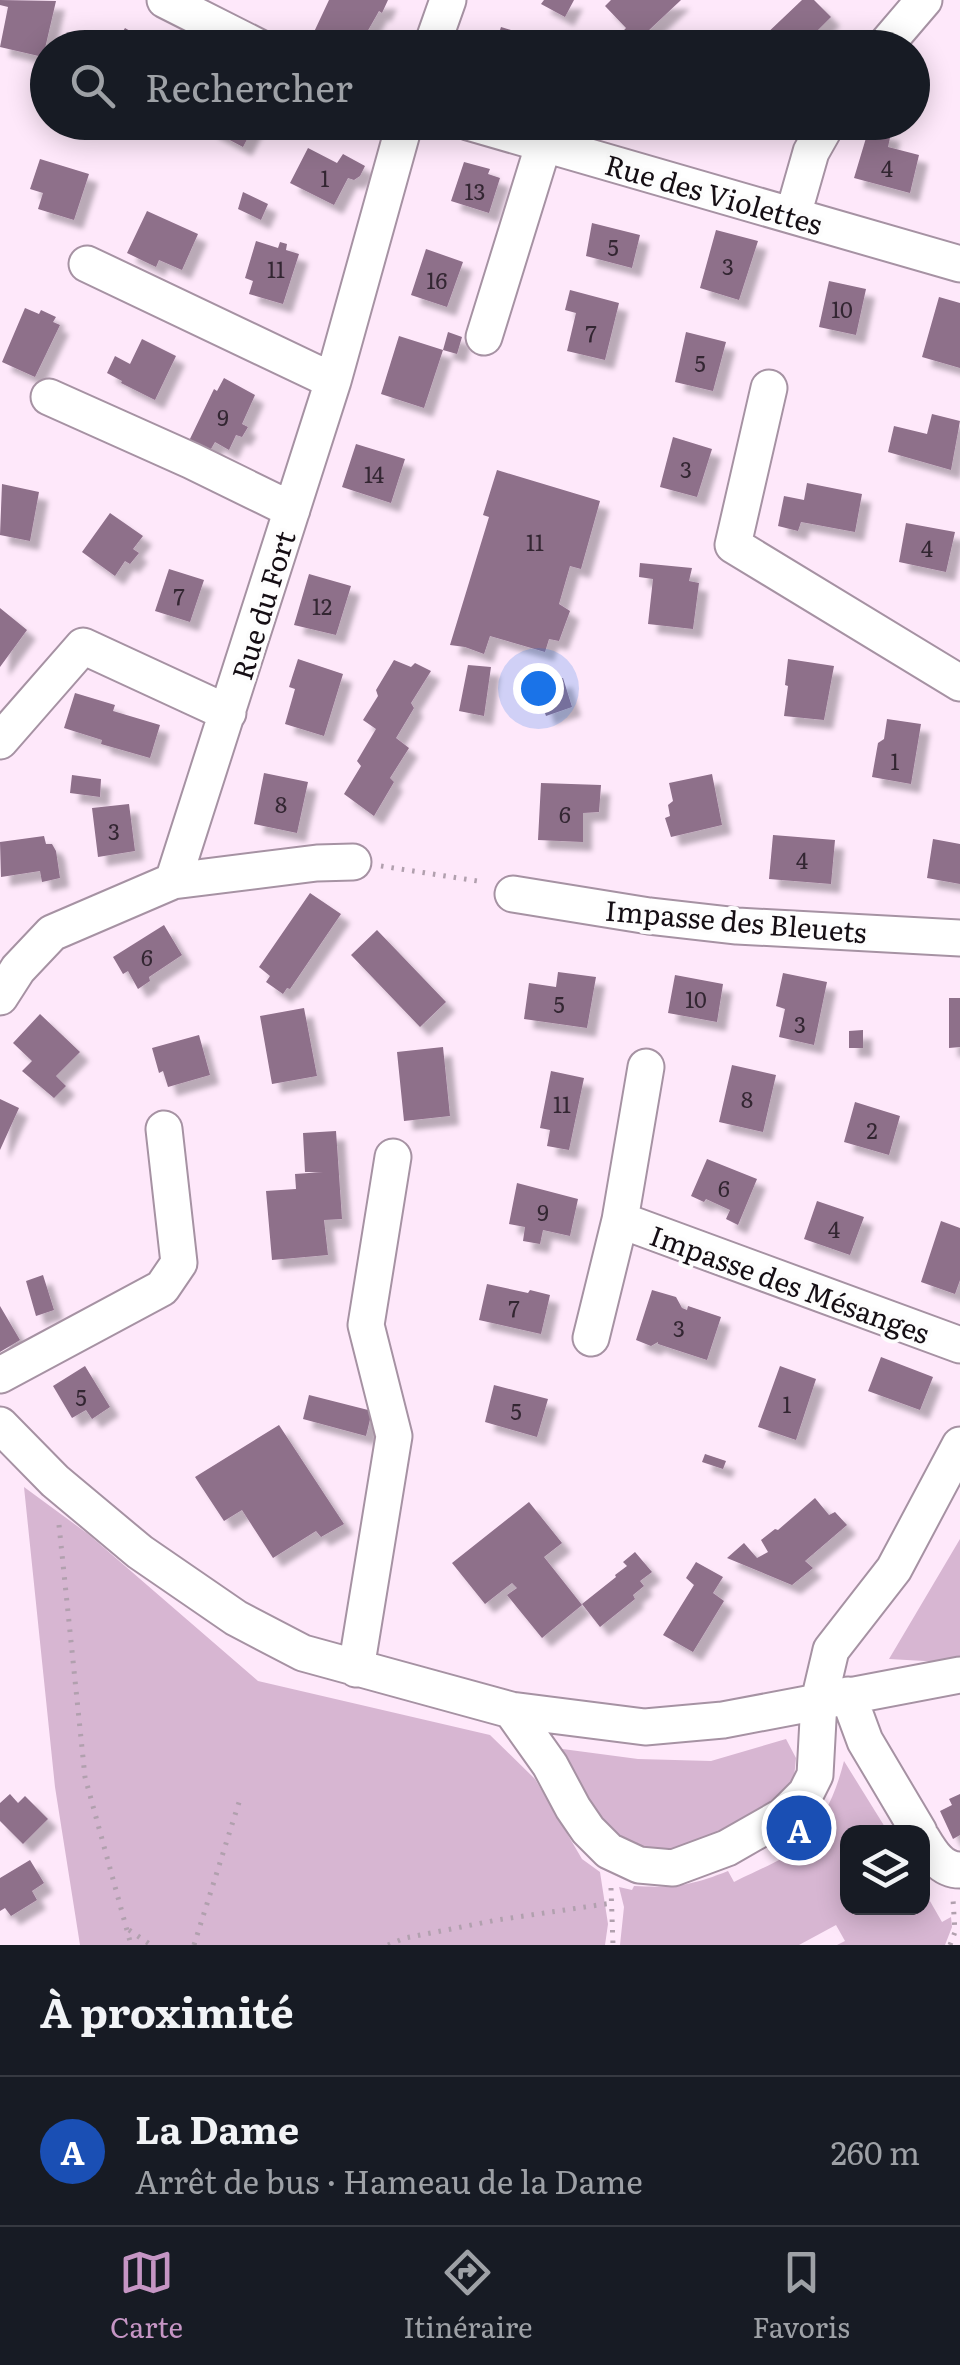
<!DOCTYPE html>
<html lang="fr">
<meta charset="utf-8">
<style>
:root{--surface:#171b24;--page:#20242c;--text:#f1f3f6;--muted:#9ea1a6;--line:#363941;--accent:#c595c4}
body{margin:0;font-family:Literata,serif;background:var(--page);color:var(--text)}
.controls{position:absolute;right:30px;bottom:30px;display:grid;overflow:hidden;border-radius:20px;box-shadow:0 5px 25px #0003}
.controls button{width:90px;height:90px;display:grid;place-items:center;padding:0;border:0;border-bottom:2px solid var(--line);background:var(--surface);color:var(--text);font:50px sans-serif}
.you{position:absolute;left:538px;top:688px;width:35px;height:35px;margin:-25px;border:8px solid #fff;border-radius:50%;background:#1a73e8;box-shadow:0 0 0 15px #1a73e833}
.badge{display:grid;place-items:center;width:65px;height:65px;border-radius:50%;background:var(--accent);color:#fff;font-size:32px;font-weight:700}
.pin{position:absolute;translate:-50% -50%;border:5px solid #fff;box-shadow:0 2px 10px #0006}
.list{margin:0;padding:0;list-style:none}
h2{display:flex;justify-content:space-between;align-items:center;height:130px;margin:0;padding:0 40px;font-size:42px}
h2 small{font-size:32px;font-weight:400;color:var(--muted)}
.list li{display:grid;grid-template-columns:65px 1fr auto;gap:30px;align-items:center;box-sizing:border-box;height:150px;padding:0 40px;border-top:2px solid var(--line)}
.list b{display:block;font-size:38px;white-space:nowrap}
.list p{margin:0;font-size:32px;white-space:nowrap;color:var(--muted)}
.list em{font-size:32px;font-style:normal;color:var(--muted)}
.icon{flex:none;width:55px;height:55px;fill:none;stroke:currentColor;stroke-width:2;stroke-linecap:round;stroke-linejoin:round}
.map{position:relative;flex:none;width:960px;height:1945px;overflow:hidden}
.search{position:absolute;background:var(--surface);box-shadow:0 5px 25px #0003;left:30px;right:30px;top:30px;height:110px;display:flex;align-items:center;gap:25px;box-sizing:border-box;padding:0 35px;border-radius:55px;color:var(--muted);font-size:38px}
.sheet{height:280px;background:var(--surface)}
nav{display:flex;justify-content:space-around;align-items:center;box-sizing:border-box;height:140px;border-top:2px solid var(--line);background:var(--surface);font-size:28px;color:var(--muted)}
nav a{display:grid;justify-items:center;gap:5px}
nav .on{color:var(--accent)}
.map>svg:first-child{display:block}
.green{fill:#d7b6d2}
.building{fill:#8e6f8a;filter:url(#shadow)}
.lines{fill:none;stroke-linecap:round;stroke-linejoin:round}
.minor-casing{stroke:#a692a3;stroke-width:39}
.path{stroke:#b1a0ae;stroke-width:5;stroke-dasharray:2.5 8;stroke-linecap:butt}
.minor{stroke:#fff;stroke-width:35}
.labels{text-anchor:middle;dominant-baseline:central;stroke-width:8;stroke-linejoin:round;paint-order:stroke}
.number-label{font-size:22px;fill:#332632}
.street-label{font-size:28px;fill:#150e14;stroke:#fdfdfd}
</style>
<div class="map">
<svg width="960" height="1945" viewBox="0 0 960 1945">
<defs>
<filter id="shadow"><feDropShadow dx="9" dy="9" stdDeviation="2.5" flood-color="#0004"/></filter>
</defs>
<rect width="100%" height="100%" fill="#fee8fa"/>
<path class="green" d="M 24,1487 L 88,1534 L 258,1681 L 490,1735 L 535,1779 L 582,1859 L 600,1872 L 608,1924 L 605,1945 L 80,1945 L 55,1787 Z
M 960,1539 L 960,1663 L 889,1659 Z
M 786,1739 L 796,1758 L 793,1788 L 776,1805 L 670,1856 L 632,1850 L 595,1819 L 555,1748 L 638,1759 L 711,1761 Z
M 844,1761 L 888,1832 L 848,1832 L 848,1908 L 922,1908 L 923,1889 L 942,1922 L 951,1917 L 952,1927 L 945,1945 L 837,1945 L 845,1941 L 836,1925 L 799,1945 L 620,1945 L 624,1907 L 619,1887 L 632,1890 L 634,1886 C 674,1888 690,1886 728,1871 L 734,1882 C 751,1873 786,1859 799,1847 C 823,1823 836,1793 844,1761 Z"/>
<path class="building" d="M 0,0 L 56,1 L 43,57 L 0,47 L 8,7 L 0,5 Z
M 329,0 L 388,0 L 382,13 L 379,11 L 358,48 L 345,48 L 314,32 Z
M 544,0 L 574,0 L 565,17 L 541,4 Z
M 611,0 L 681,0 L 647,32 L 657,43 L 653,48 L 607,48 L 626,28 L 605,6 Z
M 802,0 L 814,0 L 831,17 L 812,36 L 815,40 L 808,48 L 771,48 L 762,38 Z
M 501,27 L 541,39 L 538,48 L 494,48 Z
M 125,28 L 152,44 L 151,48 L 113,48 Z
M 213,122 L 256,122 L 243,147 L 209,129 Z
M 869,128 L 891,133 L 888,147 L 919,155 L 910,193 L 854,178 Z
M 308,148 L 337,163 L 343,154 L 365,166 L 360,176 L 354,180 L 348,178 L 334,205 L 290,183 Z
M 40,159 L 89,174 L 74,220 L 38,209 L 43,193 L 30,189 Z
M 464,162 L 490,169 L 488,174 L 500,178 L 489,213 L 451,201 Z
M 243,192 L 268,204 L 261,220 L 238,209 Z
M 147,211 L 198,234 L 182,270 L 159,260 L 156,267 L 127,253 Z
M 592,223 L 640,235 L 632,268 L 586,256 Z
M 716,230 L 758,241 L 739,300 L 700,288 Z
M 256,241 L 278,248 L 280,242 L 287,244 L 286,250 L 299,254 L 283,304 L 249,294 L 253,281 L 245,278 Z
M 426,249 L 463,262 L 447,307 L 411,295 Z
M 829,281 L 866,289 L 856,335 L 819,327 Z
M 570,290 L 619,303 L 605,360 L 567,351 L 576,313 L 565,310 Z
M 939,297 L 960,303 L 960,368 L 922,357 Z
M 25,308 L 39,314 L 41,310 L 56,317 L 53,322 L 60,325 L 35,377 L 2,362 Z
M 448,332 L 462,337 L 457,354 L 443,350 L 424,408 L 381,394 L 399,336 L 443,350 Z
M 686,332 L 726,342 L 713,391 L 675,382 Z
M 142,339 L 176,356 L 155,400 L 121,383 L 122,381 L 107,373 L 115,356 L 130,364 Z
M 224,378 L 255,395 L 242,424 L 248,427 L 242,437 L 236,435 L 229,450 L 215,442 L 208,454 L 188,443 L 214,389 L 217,391 Z
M 932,414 L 960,421 L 951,470 L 888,452 L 894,426 L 927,434 Z
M 673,437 L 712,449 L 697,497 L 660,487 Z
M 356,444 L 405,459 L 391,503 L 342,487 Z
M 497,470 L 600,501 L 581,569 L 570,566 L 559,604 L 570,611 L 559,641 L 549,639 L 545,652 L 490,636 L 484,654 L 465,647 L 450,645 L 489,517 L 483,515 Z
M 807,483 L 862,494 L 855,532 L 801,522 L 798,531 L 778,526 L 784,496 L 804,500 Z
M 2,484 L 39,492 L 30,541 L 0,535 Z
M 110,513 L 143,536 L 133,549 L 139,553 L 130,564 L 125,561 L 115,576 L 82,552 Z
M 906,523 L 955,532 L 946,572 L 899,562 Z
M 640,563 L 692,568 L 689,581 L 699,583 L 693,629 L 648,624 L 653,579 L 639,577 Z
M 169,569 L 204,580 L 190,622 L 155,611 Z
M 309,574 L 351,586 L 336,635 L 294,625 Z
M 0,608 L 27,630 L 0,667 Z
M 298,659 L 343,674 L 324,736 L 285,724 L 295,689 L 289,687 Z
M 788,659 L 834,666 L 824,720 L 784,716 L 788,686 L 785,685 Z
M 394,660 L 411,667 L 415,663 L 431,671 L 411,703 L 414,708 L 396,738 L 409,748 L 390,778 L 394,782 L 374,816 L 344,794 L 361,766 L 357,761 L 376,729 L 363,720 L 378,696 L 376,690 Z
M 468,665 L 491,667 L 484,716 L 459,711 Z
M 563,678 L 572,707 L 546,716 L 536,686 Z
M 75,693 L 115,705 L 113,711 L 160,725 L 150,758 L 101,744 L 102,740 L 64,728 Z
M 887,719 L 921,724 L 911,784 L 872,777 L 878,743 L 884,739 Z
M 264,773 L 308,782 L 297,833 L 254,824 Z
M 712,774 L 722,825 L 671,837 L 665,818 L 670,816 L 668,805 L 673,801 L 669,783 Z
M 72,775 L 101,779 L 100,797 L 70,793 Z
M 541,783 L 601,785 L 599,812 L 583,813 L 583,842 L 538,840 Z
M 129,804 L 135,851 L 98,857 L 92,808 Z
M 773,835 L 835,840 L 831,884 L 769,879 Z
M 44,836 L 46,844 L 52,844 L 56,851 L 60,878 L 42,882 L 40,871 L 1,877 L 0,842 Z
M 933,839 L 960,844 L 960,884 L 927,878 Z
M 310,893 L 341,914 L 290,989 L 287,988 L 283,994 L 266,982 L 270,976 L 259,967 Z
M 164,925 L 182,955 L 149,977 L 150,981 L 138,989 L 128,971 L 123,974 L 113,957 Z
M 377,930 L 446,1002 L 420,1027 L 351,955 Z
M 558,972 L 596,977 L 587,1028 L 524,1019 L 529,983 L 556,987 Z
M 783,973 L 827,982 L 814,1045 L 779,1037 L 785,1009 L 776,1006 Z
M 675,975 L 723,984 L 717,1022 L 668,1013 Z
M 949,998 L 960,998 L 960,1047 L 949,1048 Z
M 304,1008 L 317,1076 L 272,1084 L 260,1016 Z
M 40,1014 L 80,1052 L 56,1076 L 66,1086 L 54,1098 L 22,1071 L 32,1061 L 13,1043 Z
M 863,1030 L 863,1048 L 849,1048 L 849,1031 Z
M 199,1035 L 210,1075 L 168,1087 L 163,1071 L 159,1073 L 152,1048 Z
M 443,1047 L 450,1116 L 404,1121 L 397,1052 Z
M 732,1065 L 776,1075 L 763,1132 L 719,1122 Z
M 551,1071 L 584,1078 L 569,1150 L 547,1146 L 550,1130 L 540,1128 Z
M 0,1099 L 19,1108 L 0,1150 Z
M 855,1102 L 900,1116 L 889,1155 L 844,1142 Z
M 336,1131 L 342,1219 L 324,1220 L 328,1255 L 272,1260 L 266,1191 L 296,1189 L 295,1174 L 323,1172 L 305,1172 L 303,1133 Z
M 707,1159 L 757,1179 L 738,1225 L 726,1219 L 730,1210 L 706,1199 L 704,1202 L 691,1196 Z
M 517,1183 L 578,1199 L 570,1236 L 543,1230 L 540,1244 L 523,1241 L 525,1227 L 509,1224 Z
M 817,1201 L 864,1217 L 850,1255 L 804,1239 Z
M 941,1221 L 960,1228 L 960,1280 L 955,1294 L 921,1282 Z
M 43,1275 L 54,1310 L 36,1316 L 26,1281 Z
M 487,1284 L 528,1293 L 530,1290 L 550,1295 L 541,1334 L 479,1320 Z
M 652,1290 L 676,1297 L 682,1308 L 687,1310 L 688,1306 L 721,1317 L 707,1360 L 658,1344 L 658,1342 L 651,1346 L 636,1340 Z
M 0,1306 L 20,1340 L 0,1352 Z
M 881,1357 L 933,1377 L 920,1410 L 868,1391 Z
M 85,1366 L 110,1407 L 92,1419 L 86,1410 L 72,1418 L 53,1386 Z
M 780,1366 L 816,1379 L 796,1440 L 758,1427 Z
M 494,1385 L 548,1399 L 537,1437 L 485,1422 Z
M 309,1395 L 372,1411 L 366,1436 L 303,1419 Z
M 279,1425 L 344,1524 L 321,1537 L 316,1531 L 273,1558 L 242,1510 L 224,1521 L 195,1477 Z
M 705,1454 L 726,1461 L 723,1469 L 702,1462 Z
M 815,1498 L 829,1515 L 835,1512 L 847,1525 L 805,1561 L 813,1568 L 792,1585 L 727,1558 L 744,1543 L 757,1558 L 768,1552 L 761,1540 L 775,1529 L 778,1530 Z
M 529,1502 L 562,1543 L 544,1557 L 582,1605 L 542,1638 L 507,1595 L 517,1588 L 512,1583 L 485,1604 L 452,1563 Z
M 635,1552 L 652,1572 L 640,1581 L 644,1586 L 633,1595 L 635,1599 L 600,1627 L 582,1604 L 616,1577 L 615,1575 L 627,1566 L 623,1562 Z
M 696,1562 L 723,1577 L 713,1593 L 724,1601 L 693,1652 L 663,1635 L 694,1585 L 686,1578 Z
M 10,1794 L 18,1803 L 25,1796 L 48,1819 L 23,1844 L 0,1821 L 0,1803 Z
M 960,1794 L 960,1835 L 953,1839 L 940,1811 L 952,1805 L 949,1799 Z
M 30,1860 L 44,1883 L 32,1891 L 37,1900 L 11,1916 L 5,1908 L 0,1911 L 0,1878 Z"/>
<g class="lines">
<g class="minor-casing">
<path id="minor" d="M 165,0 L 260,48
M 431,48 L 448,0
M 883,48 L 924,0
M 468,122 L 960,264
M 793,215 L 811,152 L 828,122
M 87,264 L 333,381
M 484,337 L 544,143
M 769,388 L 733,545 L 960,683
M 49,397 L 192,461 L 292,510
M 0,741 L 83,646 L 228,713
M 173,881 L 317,863 L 353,862
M 513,894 L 649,916 L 737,926 L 960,938
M 0,997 L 18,969 L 52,933 L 173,881 L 333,381 L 405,122
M 646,1067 L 620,1220 L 960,1345
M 591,1338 L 620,1220
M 0,1375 L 162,1288 L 179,1263 L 164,1129
M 0,1425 L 55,1481 L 140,1552 L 236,1618 L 303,1653 L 511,1710 L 645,1727 L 723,1720 L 960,1675
M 356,1669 L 394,1436 L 366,1325 L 393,1157
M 848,1695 L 865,1741 L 919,1832
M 511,1710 L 550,1765 L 573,1808 L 588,1830 L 609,1851 L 639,1865 L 673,1868 L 727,1848 L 783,1816 L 806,1793 L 815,1775 L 819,1701 L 831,1650 L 894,1569 L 960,1445
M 922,1838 C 931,1853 941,1870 960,1870"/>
</g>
<path class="path" d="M 381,866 L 484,882
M 59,1525 L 85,1777 L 131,1945
M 611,1888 L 613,1945
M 129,1930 L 151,1945
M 194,1945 L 241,1796
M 388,1945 L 405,1938 L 497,1920 L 612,1903
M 950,1945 L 955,1932 L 953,1899"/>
<use href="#minor" class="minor"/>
</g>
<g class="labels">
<g class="number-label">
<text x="887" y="167">4</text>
<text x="325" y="177">1</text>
<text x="475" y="190">13</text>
<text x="613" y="246">5</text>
<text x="728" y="265">3</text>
<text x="276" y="268">11</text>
<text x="437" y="279">16</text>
<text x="842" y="308">10</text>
<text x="591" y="332">7</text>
<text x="700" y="362">5</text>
<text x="223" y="416">9</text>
<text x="686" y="468">3</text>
<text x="374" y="473">14</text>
<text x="535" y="541">11</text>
<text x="927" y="547">4</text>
<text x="179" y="595">7</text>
<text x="322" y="605">12</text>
<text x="895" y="760">1</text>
<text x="281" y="803">8</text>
<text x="565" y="813">6</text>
<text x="114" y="830">3</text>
<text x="802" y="859">4</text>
<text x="147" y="956">6</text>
<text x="696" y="998">10</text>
<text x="559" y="1003">5</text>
<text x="800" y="1023">3</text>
<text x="747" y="1098">8</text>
<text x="562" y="1103">11</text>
<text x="872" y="1129">2</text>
<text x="724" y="1187">6</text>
<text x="543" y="1211">9</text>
<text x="834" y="1228">4</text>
<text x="514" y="1307">7</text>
<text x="679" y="1327">3</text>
<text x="81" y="1396">5</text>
<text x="787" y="1403">1</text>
<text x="516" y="1410">5</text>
</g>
<g class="street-label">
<text transform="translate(714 193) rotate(16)">Rue des Violettes</text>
<text transform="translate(262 605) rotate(-73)">Rue du Fort</text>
<text transform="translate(736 920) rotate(5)">Impasse des Bleuets</text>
<text transform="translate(790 1283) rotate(20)">Impasse des Mésanges</text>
</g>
</g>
</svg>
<div class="controls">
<button><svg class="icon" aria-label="layers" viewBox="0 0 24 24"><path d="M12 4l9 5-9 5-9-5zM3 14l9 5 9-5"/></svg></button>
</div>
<div class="you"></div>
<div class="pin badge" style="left:799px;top:1828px;background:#1a4fb4">A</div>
<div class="search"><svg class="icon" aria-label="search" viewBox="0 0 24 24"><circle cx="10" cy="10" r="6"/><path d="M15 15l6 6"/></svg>Rechercher</div>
</div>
<section class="sheet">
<h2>À proximité<small></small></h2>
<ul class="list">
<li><span class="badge" style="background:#1a4fb4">A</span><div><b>La Dame</b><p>Arrêt de bus · Hameau de la Dame</p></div><em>260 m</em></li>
</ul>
</section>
<nav>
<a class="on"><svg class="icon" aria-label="map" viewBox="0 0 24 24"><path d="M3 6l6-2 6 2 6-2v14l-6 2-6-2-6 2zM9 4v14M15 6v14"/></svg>Carte</a>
<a><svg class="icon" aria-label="directions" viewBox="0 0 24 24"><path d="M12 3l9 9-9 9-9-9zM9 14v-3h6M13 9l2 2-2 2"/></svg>Itinéraire</a>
<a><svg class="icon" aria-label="saved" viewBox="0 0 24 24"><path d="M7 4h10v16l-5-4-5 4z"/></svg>Favoris</a>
</nav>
